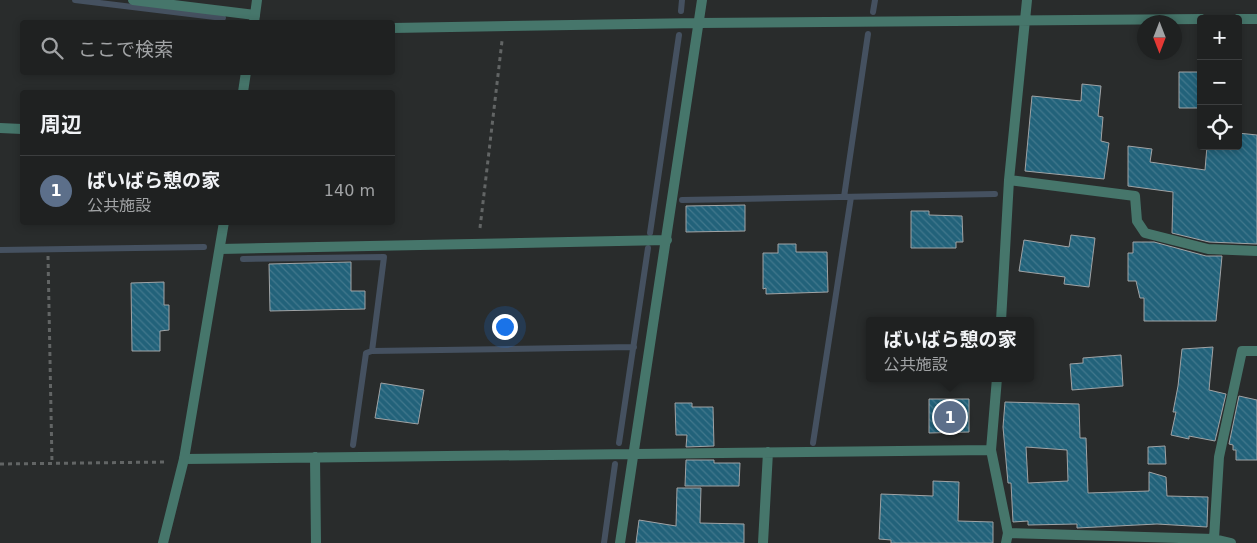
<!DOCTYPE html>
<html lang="ja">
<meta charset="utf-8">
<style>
:root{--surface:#1f2121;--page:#27292a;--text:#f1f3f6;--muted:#a1a3a5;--line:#3c3e3f;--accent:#f18af5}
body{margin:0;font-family:"DejaVu Sans","Noto Sans JP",sans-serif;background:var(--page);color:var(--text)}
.controls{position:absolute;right:15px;top:15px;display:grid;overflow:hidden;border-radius:5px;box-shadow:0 2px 8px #0003}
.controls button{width:45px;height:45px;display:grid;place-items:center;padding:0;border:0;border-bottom:1px solid var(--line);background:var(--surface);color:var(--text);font:25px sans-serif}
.compass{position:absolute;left:1137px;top:15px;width:45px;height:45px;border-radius:50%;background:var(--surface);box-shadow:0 2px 8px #0003;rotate:180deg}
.you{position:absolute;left:504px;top:326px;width:18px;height:18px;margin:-12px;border:4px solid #fff;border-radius:50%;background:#1a73e8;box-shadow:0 0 0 8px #1a73e833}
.badge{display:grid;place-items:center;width:32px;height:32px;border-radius:50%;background:var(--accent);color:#fff;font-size:16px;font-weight:700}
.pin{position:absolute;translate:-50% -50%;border:2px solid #fff;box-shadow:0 1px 5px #0006}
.popup{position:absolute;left:866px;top:317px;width:168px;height:65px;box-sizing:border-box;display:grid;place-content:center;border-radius:5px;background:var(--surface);filter:drop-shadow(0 1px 4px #0005);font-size:16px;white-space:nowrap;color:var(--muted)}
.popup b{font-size:19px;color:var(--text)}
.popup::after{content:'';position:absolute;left:50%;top:100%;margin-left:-10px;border:10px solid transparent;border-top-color:var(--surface)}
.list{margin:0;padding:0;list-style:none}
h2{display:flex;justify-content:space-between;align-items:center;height:65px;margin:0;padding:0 20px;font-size:21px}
h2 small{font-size:16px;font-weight:400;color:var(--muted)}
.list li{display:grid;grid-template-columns:32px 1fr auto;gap:15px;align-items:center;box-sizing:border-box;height:70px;padding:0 20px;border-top:1px solid var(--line)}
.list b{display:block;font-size:19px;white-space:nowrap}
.list p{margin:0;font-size:16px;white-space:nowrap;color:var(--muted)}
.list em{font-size:16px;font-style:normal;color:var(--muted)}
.icon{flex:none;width:28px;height:28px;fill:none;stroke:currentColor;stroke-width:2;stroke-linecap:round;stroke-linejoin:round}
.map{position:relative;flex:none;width:1257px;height:543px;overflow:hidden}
.search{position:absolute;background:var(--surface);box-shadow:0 2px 8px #0003;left:20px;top:20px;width:375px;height:55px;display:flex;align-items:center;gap:12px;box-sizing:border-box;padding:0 18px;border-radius:5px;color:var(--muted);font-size:19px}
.panel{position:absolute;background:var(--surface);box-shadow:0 2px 8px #0003;left:20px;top:90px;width:375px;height:135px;border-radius:5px}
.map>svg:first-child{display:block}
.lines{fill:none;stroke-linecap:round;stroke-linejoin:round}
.stream{stroke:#455160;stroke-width:6}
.building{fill:url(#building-back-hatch);stroke:#a0a3a5;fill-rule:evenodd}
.path{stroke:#626565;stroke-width:3;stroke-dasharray:4 4;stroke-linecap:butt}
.minor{stroke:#46766b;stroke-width:10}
.tertiary{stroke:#46766b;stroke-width:10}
</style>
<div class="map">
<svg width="1257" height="543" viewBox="0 0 1257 543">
<defs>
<pattern id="building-back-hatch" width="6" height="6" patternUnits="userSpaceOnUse" patternTransform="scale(1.25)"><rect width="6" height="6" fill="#22627a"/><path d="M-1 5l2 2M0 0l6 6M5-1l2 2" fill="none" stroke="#42788d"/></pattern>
</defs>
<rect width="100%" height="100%" fill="#292c2c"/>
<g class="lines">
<path class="stream" d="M 75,0 L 223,18
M 681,11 L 682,0
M 873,12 L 875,0
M 844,197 L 868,34
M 682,200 L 995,194
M 650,233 L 679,35
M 0,250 L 204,247
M 243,259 L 384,257 L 372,351 L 634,347
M 619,443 L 648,248
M 813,443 L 851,197
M 353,445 L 366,353 L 372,351
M 604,543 L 615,464"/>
</g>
<path class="building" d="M 1179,72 L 1201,72 L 1201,108 L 1179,108 Z
M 1082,84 L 1101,86 L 1098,116 L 1103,117 L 1101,141 L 1109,143 L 1104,179 L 1025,171 L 1032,96 L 1081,101 Z
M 1238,133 L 1257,135 L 1257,244 L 1209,242 L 1172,233 L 1173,192 L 1128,186 L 1128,146 L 1152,149 L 1150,162 L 1205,170 L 1207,146 L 1238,146 Z
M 745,205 L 745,231 L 686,232 L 686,206 Z
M 911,211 L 929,211 L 929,215 L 962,216 L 963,242 L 956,242 L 956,248 L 911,248 Z
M 1071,235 L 1095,238 L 1089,287 L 1064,284 L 1065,277 L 1019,271 L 1024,240 L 1069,247 Z
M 1133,242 L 1154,242 L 1206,256 L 1222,256 L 1216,321 L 1144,321 L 1144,298 L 1140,298 L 1136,281 L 1128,281 L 1128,253 L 1133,253 Z
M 778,244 L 796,244 L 796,252 L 827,252 L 828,292 L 766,294 L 766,288 L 763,289 L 763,253 L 778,253 Z
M 351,262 L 351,291 L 365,291 L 365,309 L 270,311 L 269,264 Z
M 164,282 L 164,305 L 169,305 L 169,330 L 160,331 L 160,351 L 132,351 L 131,283 Z
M 1213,347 L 1209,390 L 1226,394 L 1215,441 L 1189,436 L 1189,439 L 1171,435 L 1176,412 L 1173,412 L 1178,386 L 1182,349 Z
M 1121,355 L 1123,386 L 1072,390 L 1070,364 L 1083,363 L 1083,358 Z
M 381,383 L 424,390 L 418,424 L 375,418 Z
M 1239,396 L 1257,400 L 1257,460 L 1236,460 L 1236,450 L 1233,450 L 1233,445 L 1229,444 Z
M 929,399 L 969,399 L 969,432 L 929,433 Z
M 1005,402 L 1079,404 L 1080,438 L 1086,438 L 1088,493 L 1149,491 L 1149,472 L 1166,477 L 1167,496 L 1208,497 L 1207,527 L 1157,524 L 1077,528 L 1077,524 L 1028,525 L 1028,521 L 1013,522 L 1011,483 L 1008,483 L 1003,427 ZM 1026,447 L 1067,450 L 1068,481 L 1028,483 Z
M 675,403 L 692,403 L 692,407 L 713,407 L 714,446 L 686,447 L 687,435 L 676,435 Z
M 1165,446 L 1166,464 L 1148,464 L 1148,447 Z
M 686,460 L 714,460 L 714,463 L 740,463 L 739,486 L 685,486 Z
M 933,481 L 959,482 L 958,521 L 993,522 L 993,543 L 891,543 L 891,540 L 879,539 L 881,494 L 933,496 Z
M 677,488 L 701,488 L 700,523 L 744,524 L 744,543 L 636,543 L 639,520 L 676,526 Z"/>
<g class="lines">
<path class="path" d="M 480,228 L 502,41
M 48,256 L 52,463
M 0,464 L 167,462"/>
<path class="minor" d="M 133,0 L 255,15
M 1238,19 L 1257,19
M 392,28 L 699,23 L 1201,19
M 0,128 L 22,129
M 1009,180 L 1135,196 L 1137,221 L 1145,233 L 1208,249 L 1257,251
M 220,249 L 667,240
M 1001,321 L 1009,180 L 1027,0
M 997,378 L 991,450 L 1008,533 L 1006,543
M 315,457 L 316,543
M 184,459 L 991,450
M 1008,533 L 1214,539
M 620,543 L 702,0
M 763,543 L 768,452
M 1231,543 L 1214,539 L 1219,457 L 1242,351 L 1257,351"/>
<path class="tertiary" d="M 254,22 L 257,0
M 243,92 L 246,72
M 163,543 L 184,459 L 224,222"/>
</g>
</svg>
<div class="controls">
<button>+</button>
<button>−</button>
<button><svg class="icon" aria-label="locate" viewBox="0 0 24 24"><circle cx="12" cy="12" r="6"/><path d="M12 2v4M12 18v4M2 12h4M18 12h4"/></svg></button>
</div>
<svg class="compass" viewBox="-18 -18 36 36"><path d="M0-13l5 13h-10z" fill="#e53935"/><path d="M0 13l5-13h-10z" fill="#a1a3a5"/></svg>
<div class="you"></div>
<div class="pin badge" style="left:950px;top:417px;background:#5c6f8a">1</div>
<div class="popup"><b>ばいばら憩の家</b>公共施設</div>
<div class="search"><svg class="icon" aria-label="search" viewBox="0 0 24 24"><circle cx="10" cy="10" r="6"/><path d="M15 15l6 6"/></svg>ここで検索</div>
<section class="panel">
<h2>周辺<small></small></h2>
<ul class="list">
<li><span class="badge" style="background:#5c6f8a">1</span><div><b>ばいばら憩の家</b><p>公共施設</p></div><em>140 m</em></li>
</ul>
</section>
</div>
